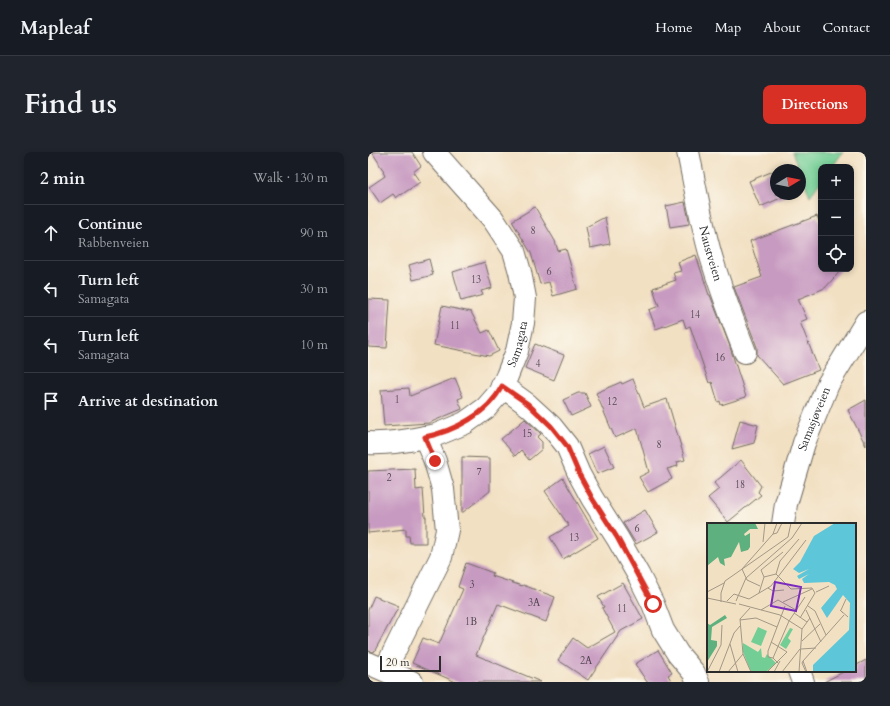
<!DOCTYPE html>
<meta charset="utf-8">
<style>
:root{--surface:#171b24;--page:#20242c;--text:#f1f3f6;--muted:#9ea1a6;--line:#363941;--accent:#d93025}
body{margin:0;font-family:Cardo,serif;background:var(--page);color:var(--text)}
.controls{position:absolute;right:12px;top:12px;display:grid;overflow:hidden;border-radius:8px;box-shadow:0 2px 6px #0003}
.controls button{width:36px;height:36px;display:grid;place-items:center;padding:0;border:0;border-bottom:1px solid var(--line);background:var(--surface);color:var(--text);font:20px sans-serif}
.compass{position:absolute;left:402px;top:12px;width:36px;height:36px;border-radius:50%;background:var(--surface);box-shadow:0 2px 6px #0003;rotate:80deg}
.scale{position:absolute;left:12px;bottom:10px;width:61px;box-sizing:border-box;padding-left:4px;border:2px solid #2b2b2b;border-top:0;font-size:11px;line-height:14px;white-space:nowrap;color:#2b2b2b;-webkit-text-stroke:3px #fbf7ec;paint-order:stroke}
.stop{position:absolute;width:12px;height:12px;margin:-9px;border:3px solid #d93025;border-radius:50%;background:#fff}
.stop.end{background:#d93025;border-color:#fff;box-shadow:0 1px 4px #0008}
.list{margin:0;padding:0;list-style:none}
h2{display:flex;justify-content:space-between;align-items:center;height:52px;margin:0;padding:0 16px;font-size:17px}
h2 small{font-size:13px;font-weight:400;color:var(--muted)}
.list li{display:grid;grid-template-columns:26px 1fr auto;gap:12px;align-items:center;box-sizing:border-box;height:56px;padding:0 16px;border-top:1px solid var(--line)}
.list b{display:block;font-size:15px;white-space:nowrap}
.list p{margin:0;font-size:13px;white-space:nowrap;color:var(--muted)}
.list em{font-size:13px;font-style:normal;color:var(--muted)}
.icon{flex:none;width:22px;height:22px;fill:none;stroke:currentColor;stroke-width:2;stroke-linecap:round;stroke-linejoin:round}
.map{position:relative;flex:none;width:498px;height:530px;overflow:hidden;border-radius:8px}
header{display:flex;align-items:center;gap:24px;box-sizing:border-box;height:56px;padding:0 20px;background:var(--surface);border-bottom:1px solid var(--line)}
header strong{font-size:19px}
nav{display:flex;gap:22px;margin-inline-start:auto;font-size:14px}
.intro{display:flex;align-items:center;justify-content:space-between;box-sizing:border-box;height:96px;padding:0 24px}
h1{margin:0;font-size:28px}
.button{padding:10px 18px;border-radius:8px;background:var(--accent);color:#fff;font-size:14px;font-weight:700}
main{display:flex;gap:24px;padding:0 24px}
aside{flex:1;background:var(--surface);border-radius:8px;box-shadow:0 2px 6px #0003}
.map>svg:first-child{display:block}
.green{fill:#73ce95;stroke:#4f7c60}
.building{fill:#c79ac1}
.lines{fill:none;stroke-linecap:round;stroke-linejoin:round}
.minor-casing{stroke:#716a60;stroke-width:24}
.minor{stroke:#fff;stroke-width:22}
.route{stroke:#d93025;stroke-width:5}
.labels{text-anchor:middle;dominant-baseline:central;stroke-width:3.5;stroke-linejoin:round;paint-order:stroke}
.number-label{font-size:10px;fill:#524750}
.street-label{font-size:12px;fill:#2b2b2b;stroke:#fbf7ec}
.inset-road{fill:none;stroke:#a29886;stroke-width:1}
.view{fill:#7b2cbf;fill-opacity:0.15;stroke:#7b2cbf;stroke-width:2}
.inset-edge{fill:none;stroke:#2b2b2b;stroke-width:2}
</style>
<header>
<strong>Mapleaf</strong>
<nav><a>Home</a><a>Map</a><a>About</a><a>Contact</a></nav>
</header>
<div class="intro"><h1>Find us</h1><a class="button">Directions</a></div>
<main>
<aside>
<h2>2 min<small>Walk · 130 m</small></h2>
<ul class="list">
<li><svg class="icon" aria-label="ahead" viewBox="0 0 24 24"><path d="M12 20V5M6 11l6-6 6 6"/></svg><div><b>Continue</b><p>Rabbenveien</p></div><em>90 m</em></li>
<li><svg class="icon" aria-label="left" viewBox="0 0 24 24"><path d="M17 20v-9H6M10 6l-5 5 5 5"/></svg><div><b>Turn left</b><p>Samagata</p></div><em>30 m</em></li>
<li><svg class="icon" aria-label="left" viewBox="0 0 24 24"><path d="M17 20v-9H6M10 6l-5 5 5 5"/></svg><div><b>Turn left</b><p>Samagata</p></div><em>10 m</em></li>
<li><svg class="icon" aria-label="arrive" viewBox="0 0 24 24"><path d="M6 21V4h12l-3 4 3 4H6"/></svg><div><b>Arrive at destination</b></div></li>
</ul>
</aside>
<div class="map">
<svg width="498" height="530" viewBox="0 0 498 530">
<rect width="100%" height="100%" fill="#fbf7ec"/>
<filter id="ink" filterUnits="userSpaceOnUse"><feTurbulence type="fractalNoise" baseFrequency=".025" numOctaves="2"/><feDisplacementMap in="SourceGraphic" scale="8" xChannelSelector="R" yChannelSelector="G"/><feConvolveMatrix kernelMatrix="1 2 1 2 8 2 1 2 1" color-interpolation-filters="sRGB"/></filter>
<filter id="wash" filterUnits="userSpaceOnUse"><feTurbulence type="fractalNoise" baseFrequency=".012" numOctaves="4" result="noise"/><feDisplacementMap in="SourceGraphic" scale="16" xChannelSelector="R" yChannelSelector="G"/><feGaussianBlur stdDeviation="0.9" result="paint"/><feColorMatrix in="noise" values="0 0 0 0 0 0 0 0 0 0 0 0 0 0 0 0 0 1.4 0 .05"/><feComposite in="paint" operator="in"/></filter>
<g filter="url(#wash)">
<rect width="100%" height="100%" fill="#f2e0c2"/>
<path class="green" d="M 424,0 L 475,0 L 464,15 L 453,15 L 453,29 L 442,44 Z"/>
<g id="blocks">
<path class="building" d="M 4,0 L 44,0 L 53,14 L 45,20 L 52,30 L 33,43 L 33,42 L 28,46 L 25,42 L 12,51 L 1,35 L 17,24 L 15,20 L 16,19 L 11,12 L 11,11 Z
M 408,18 L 408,42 L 422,42 L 392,55 L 381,29 Z
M 317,50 L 321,68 L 321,72 L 302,75 L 298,54 Z
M 167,55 L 187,89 L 190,99 L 198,97 L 209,137 L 185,144 L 181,130 L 172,132 L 163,101 L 144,69 Z
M 449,64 L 453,74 L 453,117 L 474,117 L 457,136 L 430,147 L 439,167 L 432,170 L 451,218 L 415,232 L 389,203 L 389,195 L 366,135 L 394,125 L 382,89 Z
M 237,65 L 242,92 L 222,96 L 218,75 Z
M 328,103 L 341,143 L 342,143 L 361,192 L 378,245 L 353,253 L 352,249 L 350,250 L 344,230 L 341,231 L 322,174 L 318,176 L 315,167 L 288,177 L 281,158 L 291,154 L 285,136 L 308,128 L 305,121 L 313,119 L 310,110 Z
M 61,107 L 65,123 L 45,128 L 41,113 Z
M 117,110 L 124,136 L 113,139 L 115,143 L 93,149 L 85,120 Z
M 0,147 L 22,148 L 19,196 L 0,195 Z
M 74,154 L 103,160 L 114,181 L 121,178 L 131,199 L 121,204 L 66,193 Z
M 167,192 L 196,203 L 186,228 L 157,216 Z
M 87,226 L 95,245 L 90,247 L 94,257 L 61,271 L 16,274 L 13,238 L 41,236 L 42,244 Z
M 265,227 L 276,255 L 299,247 L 317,308 L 309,310 L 310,314 L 299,317 L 304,327 L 280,340 L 271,325 L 281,320 L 269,276 L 247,286 L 228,241 L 253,230 L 254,232 Z
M 210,241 L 217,241 L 223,255 L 203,264 L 195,248 Z
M 498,248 L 498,294 L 480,258 Z
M 157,267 L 173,282 L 169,285 L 174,290 L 174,297 L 161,308 L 153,298 L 147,304 L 133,287 Z
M 372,268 L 390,273 L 386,291 L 364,297 Z
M 236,294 L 246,315 L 229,322 L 220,302 Z
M 94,305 L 122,306 L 122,339 L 94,361 Z
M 373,308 L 393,334 L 390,340 L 393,343 L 360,370 L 340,346 L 351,337 L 346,331 Z
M 47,317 L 48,338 L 55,337 L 57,365 L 58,365 L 58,391 L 42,391 L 41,384 L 38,384 L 38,377 L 0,381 L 0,319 Z
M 195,326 L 230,386 L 195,407 L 182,385 L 201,374 L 177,339 Z
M 277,358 L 290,380 L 268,392 L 255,371 Z
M 98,411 L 125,421 L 124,424 L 154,434 L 155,433 L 187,445 L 178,470 L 130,452 L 108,503 L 173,530 L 88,530 L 44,511 L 55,486 L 71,492 L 95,437 L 90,435 Z
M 255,431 L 275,467 L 253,479 L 220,528 L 190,508 L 205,486 L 219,496 L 247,480 L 234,456 L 236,455 L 230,445 Z
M 6,444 L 31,454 L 6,500 L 0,499 L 0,458 Z
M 290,498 L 304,521 L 300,523 L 304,530 L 279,530 L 267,512 Z
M 498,508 L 498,530 L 456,530 L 477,519 L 487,519 L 487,514 Z"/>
</g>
</g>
<g filter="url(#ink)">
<use href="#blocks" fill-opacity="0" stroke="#716a60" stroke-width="1"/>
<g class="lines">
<g class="minor-casing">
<g id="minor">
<path id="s1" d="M 320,0 C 328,38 334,77 346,114 C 355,143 366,172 377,200"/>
<path d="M 134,234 L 160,253 L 183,274 L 199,294 L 211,322 L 224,346 L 250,387 L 271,424 L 285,452 L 295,478 L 310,502 L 326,521 L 330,530"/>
<path d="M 0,291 C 19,292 38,289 57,285"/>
<path id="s2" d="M 415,372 L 418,352 L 436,291 L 460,232 L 498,170"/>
<path d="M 0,511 L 44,530"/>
<path id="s3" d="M 17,518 L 73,405 L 79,378 L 75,337 L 67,309 L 57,285 L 68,283 L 97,271 L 118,256 L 131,241 L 139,224 L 149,199 L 155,171 L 157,146 L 152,120 L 146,99 L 125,67 L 66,0"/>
<path d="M 431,519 L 435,530"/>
</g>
</g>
<use href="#minor" class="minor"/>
</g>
</g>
<g class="lines" filter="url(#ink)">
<path class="route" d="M 67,309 L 57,285 C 86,279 120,262 134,234 L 160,252 L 183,274 L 199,294 L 211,322 L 224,346 L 250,387 L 285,452"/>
</g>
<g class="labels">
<g class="number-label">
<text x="165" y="79">8</text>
<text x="181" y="120">6</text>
<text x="108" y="128">13</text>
<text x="327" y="163">14</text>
<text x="87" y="174">11</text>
<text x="352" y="206">16</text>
<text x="170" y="212">4</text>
<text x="29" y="248">1</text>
<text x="244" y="250">12</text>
<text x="159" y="282">15</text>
<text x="291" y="293">8</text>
<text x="111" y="320">7</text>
<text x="21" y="326">2</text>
<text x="372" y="333">18</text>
<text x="269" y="377">6</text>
<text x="206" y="386">13</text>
<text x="104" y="433">3</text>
<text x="166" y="451">3A</text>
<text x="254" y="457">11</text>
<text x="103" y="470">1B</text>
<text x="218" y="509">2A</text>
</g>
<g class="street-label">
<text stroke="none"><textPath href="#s1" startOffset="104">Naustveien</textPath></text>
<text stroke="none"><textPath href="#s3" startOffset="391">Samagata</textPath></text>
<text stroke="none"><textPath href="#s2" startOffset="110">Samasjøveien</textPath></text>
</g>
</g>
<g transform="translate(339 371)">
<rect width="149" height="149" fill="#f2e0c2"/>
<path d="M 51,104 L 60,108 L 54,123 L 44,119 ZM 83,105 L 86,106 L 81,115 L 84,118 L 79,126 L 73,122 ZM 36,120 L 51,129 L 54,125 L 55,134 L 58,135 L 60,131 L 69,140 L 59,149 L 44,149 L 36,129 Z" fill="#73ce95"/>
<path d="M 0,0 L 48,0 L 51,6 L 43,6 L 37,11 L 38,13 L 43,10 L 43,24 L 41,27 L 34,29 L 32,19 L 24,34 L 17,36 L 18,43 L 13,40 L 11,34 L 0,43 ZM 18,92 L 20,95 L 5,104 L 4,117 L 10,118 L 10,123 L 0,139 L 0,100 L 3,102 Z" fill="#5eb17e"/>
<path d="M 128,0 L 149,0 L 149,149 L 106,149 L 106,142 L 142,107 L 143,80 L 136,72 L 120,95 L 114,85 L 130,66 L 128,62 L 122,59 L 97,60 L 95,56 L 102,51 L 92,56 L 90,53 L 102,46 L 92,50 L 86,46 L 93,39 L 107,13 Z" fill="#5dc7d9"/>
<path class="inset-road" d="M 66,11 L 70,10 L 75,0M 56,19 L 58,0M 69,51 L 73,38 L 92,16M 57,54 L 54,47 L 76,29M 57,54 L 69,51 L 72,54M 72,54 L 84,66 L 105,65 L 108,70M 53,63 L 40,57 L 35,46 L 66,11 L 70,0M 61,65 L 66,68 L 77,67M 0,69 L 17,60M 109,69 L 122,63M 52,70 L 57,54M 0,75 L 29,81M 20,78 L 27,71 L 42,76 L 64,63 L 99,17M 29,78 L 39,55 L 85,15 L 95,0M 14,79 L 14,70 L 18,58 L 81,14 L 84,0M 76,79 L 105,66M 32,81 L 73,92 L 95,106 L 92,149M 101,83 L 108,88 L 119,112M 43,85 L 33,96 L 36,131 L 44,149M 54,87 L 71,77 L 89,87M 99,87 L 114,119M 134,87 L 139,76M 87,90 L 100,99M 136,90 L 133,87 L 141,94M 93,95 L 108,70M 33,97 L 49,95 L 70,104M 82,98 L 98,74M 95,106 L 103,95M 95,118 L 113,101M 23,121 L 31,149M 94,126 L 109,125M 66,135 L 61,134 L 61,128 L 78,83M 96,138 L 137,92M 71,140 L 66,135 L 82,98M 0,149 L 14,122 L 15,102M 12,149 L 27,110 L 33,103M 21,149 L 36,131M 60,149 L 80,129 L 64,119M 67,149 L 73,138M 75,149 L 93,126M 99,149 L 95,140 L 96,138 L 100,149"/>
<path class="view" d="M 68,59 L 94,64 L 89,88 L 64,83 Z"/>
<rect width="149" height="149" class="inset-edge"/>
</g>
</svg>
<div class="controls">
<button>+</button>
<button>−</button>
<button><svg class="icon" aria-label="locate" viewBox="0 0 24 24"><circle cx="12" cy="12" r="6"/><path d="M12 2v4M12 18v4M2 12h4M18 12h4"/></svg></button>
</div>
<svg class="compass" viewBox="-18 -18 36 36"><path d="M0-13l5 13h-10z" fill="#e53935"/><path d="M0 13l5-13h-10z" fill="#9ea1a6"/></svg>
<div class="scale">20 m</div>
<div class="stop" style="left:285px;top:452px"></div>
<div class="stop end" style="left:67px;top:309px"></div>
</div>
</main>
